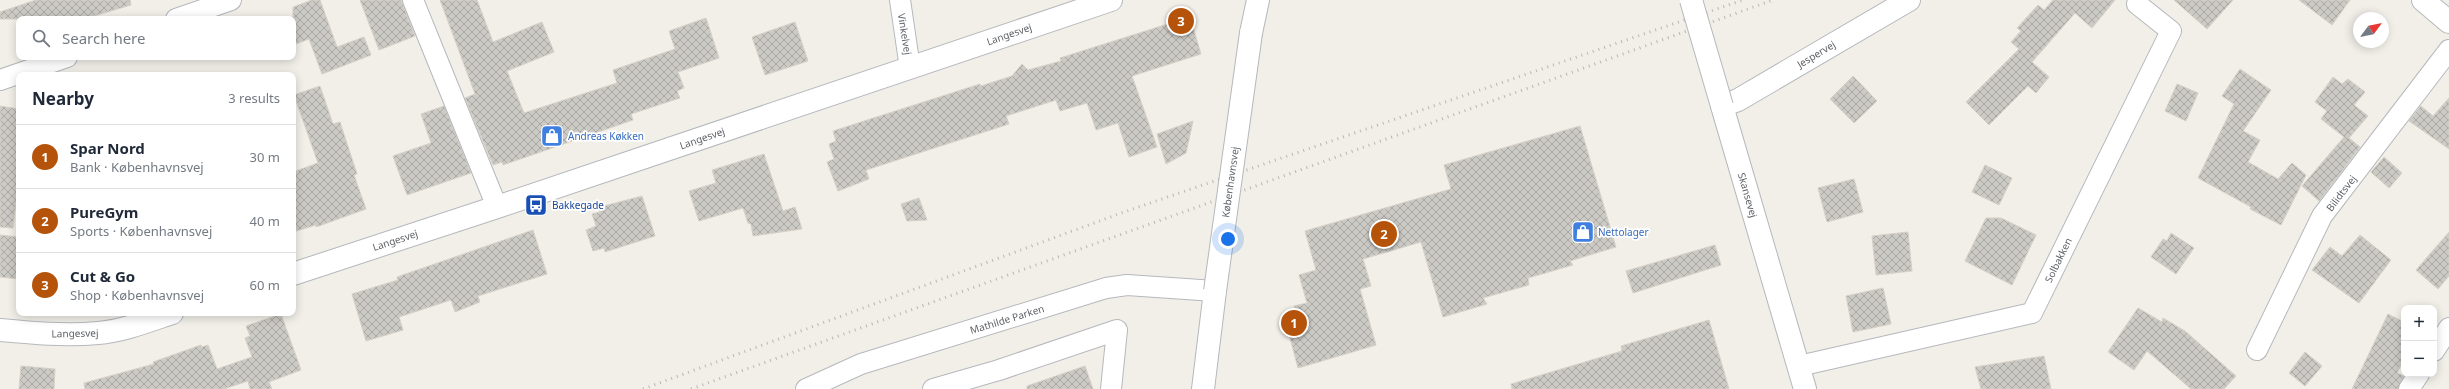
<!DOCTYPE html>
<meta charset="utf-8">
<style>
:root{--surface:#fff;--page:#f2f2f3;--text:#1f2937;--muted:#747a83;--line:#e0e1e3;--accent:#b45309}
body{margin:0;font-family:"Noto Sans",sans-serif;background:var(--page);color:var(--text)}
.controls{position:absolute;right:12px;bottom:12px;display:grid;overflow:hidden;border-radius:8px;box-shadow:0 2px 10px #0003}
.controls button{width:36px;height:36px;display:grid;place-items:center;padding:0;border:0;border-bottom:1px solid var(--line);background:var(--surface);color:var(--text);font:20px sans-serif}
.compass{position:absolute;left:2353px;top:12px;width:36px;height:36px;border-radius:50%;background:var(--surface);box-shadow:0 2px 10px #0003;rotate:58deg}
.you{position:absolute;left:1228px;top:239px;width:14px;height:14px;margin:-10px;border:3px solid #fff;border-radius:50%;background:#1a73e8;box-shadow:0 0 0 6px #1a73e833}
.badge{display:grid;place-items:center;width:26px;height:26px;border-radius:50%;background:var(--accent);color:#fff;font-size:13px;font-weight:700}
.pin{position:absolute;translate:-50% -50%;border:2px solid #fff;box-shadow:0 1px 4px #0006}
.list{margin:0;padding:0;list-style:none}
h2{display:flex;justify-content:space-between;align-items:center;height:52px;margin:0;padding:0 16px;font-size:17px}
h2 small{font-size:13px;font-weight:400;color:var(--muted)}
.list li{display:grid;grid-template-columns:26px 1fr auto;gap:12px;align-items:center;box-sizing:border-box;height:64px;padding:0 16px;border-top:1px solid var(--line)}
.list b{display:block;font-size:15px;white-space:nowrap}
.list p{margin:0;font-size:13px;white-space:nowrap;color:var(--muted)}
.list em{font-size:13px;font-style:normal;color:var(--muted)}
.icon{flex:none;width:22px;height:22px;fill:none;stroke:currentColor;stroke-width:2;stroke-linecap:round;stroke-linejoin:round}
.map{position:relative;flex:none;width:2449px;height:389px;overflow:hidden}
.search{position:absolute;background:var(--surface);box-shadow:0 2px 10px #0003;left:16px;top:16px;width:280px;height:44px;display:flex;align-items:center;gap:10px;box-sizing:border-box;padding:0 14px;border-radius:8px;color:var(--muted);font-size:15px}
.panel{position:absolute;background:var(--surface);box-shadow:0 2px 10px #0003;left:16px;top:72px;width:280px;height:244px;border-radius:8px}
.map>svg:first-child{display:block}
.building{fill:url(#building-cross-hatch);stroke:#d6d1c6}
.lines{fill:none;stroke-linecap:round;stroke-linejoin:round}
.minor-casing{stroke:#b5b8bc;stroke-width:22}
.tertiary-casing{stroke:#b5b8bc;stroke-width:24}
.minor{stroke:#fff;stroke-width:20}
.tertiary{stroke:#fff;stroke-width:22}
.rail{stroke:#b6b7b8;stroke-width:3;stroke-dasharray:1 5;stroke-linecap:butt}
.tertiary-bridge-casing{stroke:#b5b8bc;stroke-width:24;stroke-linecap:butt}
.tertiary-bridge{stroke:#fff;stroke-width:22}
.labels{text-anchor:middle;dominant-baseline:central;stroke-width:3.5;stroke-linejoin:round;paint-order:stroke}
.street-label{font-size:10px;fill:#5f6368;stroke:#fff}
.shop-label{font-size:10px;fill:#366cbe;stroke:#fff;text-anchor:start}
.transit-label{font-size:10px;fill:#164399;stroke:#fff;text-anchor:start}
</style>
<div class="map">
<svg width="2449" height="389" viewBox="0 0 2449 389">
<defs>
<pattern id="building-cross-hatch" width="8" height="8" patternUnits="userSpaceOnUse"><rect width="8" height="8" fill="#cccac5"/><path d="M0 0l8 8M0 8l8-8" fill="none" stroke="#a9a8a4"/></pattern>
</defs>
<rect width="100%" height="100%" fill="#f1efe8"/>
<path class="building" d="M 36,0 L 130,0 L 131,5 L 84,19 L 0,19 L 0,12 Z
M 312,0 L 320,0 L 337,47 L 364,37 L 371,55 L 322,74 L 309,39 L 293,45 L 293,7 Z
M 360,0 L 401,0 L 415,36 L 379,50 Z
M 440,0 L 477,0 L 493,42 L 542,22 L 554,52 L 507,71 L 524,113 L 617,83 L 613,70 L 675,49 L 669,31 L 706,18 L 719,58 L 678,72 L 684,88 L 677,91 L 680,98 L 631,114 L 633,120 L 503,165 L 502,162 L 493,165 L 465,98 L 475,94 Z
M 2053,0 L 2115,0 L 2092,28 L 2075,13 L 2032,62 L 2049,77 L 2036,93 L 2028,86 L 1989,125 L 1966,102 L 2019,49 L 2011,42 L 2021,31 L 2017,28 L 2038,5 L 2044,10 Z
M 2174,0 L 2233,0 L 2207,29 Z
M 2299,0 L 2350,0 L 2332,25 Z
M 1190,17 L 1201,54 L 1132,76 L 1157,147 L 1129,157 L 1118,123 L 1096,130 L 1087,103 L 1060,111 L 1056,100 L 1006,116 L 1009,124 L 866,170 L 869,179 L 838,191 L 827,162 L 834,159 L 829,144 L 836,141 L 833,131 L 980,84 L 981,86 L 1012,76 L 1022,64 L 1028,70 L 1061,61 L 1060,58 Z
M 795,22 L 808,61 L 765,75 L 752,37 Z
M 2240,69 L 2271,90 L 2243,131 L 2260,140 L 2248,162 L 2278,179 L 2292,163 L 2306,175 L 2281,225 L 2250,209 L 2251,207 L 2198,178 L 2234,104 L 2222,96 Z
M 1853,76 L 1877,101 L 1854,123 L 1830,99 Z
M 2333,77 L 2342,84 L 2348,79 L 2365,92 L 2354,105 L 2368,116 L 2349,138 L 2360,147 L 2319,201 L 2302,186 L 2344,137 L 2321,119 L 2327,111 L 2315,102 Z
M 2177,84 L 2198,93 L 2186,121 L 2165,111 Z
M 320,86 L 333,124 L 340,122 L 357,174 L 354,175 L 366,209 L 316,227 L 316,225 L 293,232 L 293,172 L 318,163 L 294,95 Z
M 2449,98 L 2449,149 L 2409,121 L 2421,106 L 2433,116 Z
M 0,106 L 19,109 L 19,176 L 13,228 L 0,227 Z
M 444,106 L 471,173 L 407,195 L 393,156 L 431,143 L 421,114 Z
M 1193,121 L 1186,153 L 1166,164 L 1157,134 Z
M 1580,126 L 1616,247 L 1570,261 L 1573,265 L 1528,278 L 1529,285 L 1483,298 L 1487,304 L 1443,317 L 1421,242 L 1363,259 L 1371,286 L 1360,289 L 1376,345 L 1298,368 L 1290,338 L 1303,335 L 1294,306 L 1307,303 L 1299,275 L 1316,270 L 1305,231 L 1451,189 L 1444,165 Z
M 764,154 L 783,211 L 795,207 L 802,229 L 753,236 L 751,224 L 748,223 L 743,208 L 699,221 L 689,191 L 716,183 L 712,170 Z
M 2384,157 L 2402,173 L 2389,188 L 2371,172 Z
M 1985,165 L 2012,178 L 1999,205 L 1972,192 Z
M 1854,179 L 1863,212 L 1827,222 L 1818,188 Z
M 642,196 L 655,236 L 605,252 L 604,248 L 593,251 L 586,230 L 596,226 L 592,214 L 600,212 L 598,209 L 604,206 Z
M 919,198 L 927,220 L 907,221 L 901,204 Z
M 1986,218 L 2001,218 L 2036,235 L 2012,285 L 1965,261 Z
M 533,230 L 547,274 L 478,296 L 480,302 L 455,312 L 451,300 L 399,317 L 403,330 L 366,341 L 352,294 L 398,280 L 397,277 Z
M 1908,232 L 1912,271 L 1876,275 L 1872,236 Z
M 2449,232 L 2449,276 L 2438,289 L 2416,270 Z
M 2171,233 L 2194,248 L 2176,274 L 2151,257 L 2163,239 L 2167,241 Z
M 0,235 L 19,237 L 19,279 L 0,277 Z
M 2360,235 L 2391,260 L 2359,303 L 2312,270 L 2330,247 L 2342,256 Z
M 1715,245 L 1721,265 L 1633,293 L 1626,271 Z
M 1883,288 L 1891,324 L 1853,332 L 1846,296 Z
M 2138,308 L 2162,322 L 2163,318 L 2185,331 L 2236,376 L 2224,389 L 2191,389 L 2147,351 L 2134,370 L 2108,352 Z
M 281,314 L 301,370 L 269,382 L 272,389 L 250,389 L 248,381 L 224,389 L 85,389 L 84,383 L 154,364 L 153,362 L 201,345 L 202,347 L 208,345 L 217,369 L 252,357 L 245,338 L 250,336 L 246,326 Z
M 2388,314 L 2404,322 L 2404,359 L 2397,373 L 2404,376 L 2398,389 L 2352,389 Z
M 1709,320 L 1729,389 L 1512,389 L 1511,384 L 1622,351 L 1621,346 Z
M 2305,352 L 2322,366 L 2305,386 L 2289,373 Z
M 2044,356 L 2051,389 L 1981,389 L 1975,367 Z
M 21,366 L 55,369 L 54,389 L 19,389 Z
M 1085,366 L 1093,389 L 1027,389 L 1027,386 Z"/>
<g class="lines">
<g class="minor-casing">
<path id="minor" d="M 413,0 L 497,207
M 900,0 L 910,68
M 176,19 L 231,0
M 0,80 L 67,57
M 2257,350 L 2322,216 L 2449,50
M 2434,351 L 2449,328
M 1799,366 L 2032,313 L 2171,31 L 2137,4
M 806,389 L 861,364 L 1106,288 L 1127,285 L 1215,291
M 933,389 L 999,370 L 1117,330 L 1111,389
M 2409,389 L 2419,374"/>
</g>
<g class="tertiary-casing">
<path id="tertiary" d="M 2423,0 L 2449,22
M 1251,33 L 1258,0
M 293,274 L 497,207 L 1111,0
M 0,330 C 32,333 66,336 98,333 C 123,331 148,321 172,313
M 1203,389 L 1215,291
M 1805,389 L 1722,106 L 1738,100 L 1909,0"/>
</g>
<use href="#minor" class="minor"/>
<use href="#tertiary" class="tertiary"/>
<path class="rail" d="M 643,389 L 1124,212 L 1743,0
M 691,389 L 1773,0"/>
<g class="tertiary-bridge-casing">
<path id="tertiary-bridge" d="M 1691,0 L 1722,106
M 1215,291 L 1251,33"/>
</g>
<use href="#tertiary-bridge" class="tertiary-bridge"/>
</g>
<defs>
<g id="shop-square" transform="scale(1.15)"><rect x="-9" y="-9" width="18" height="18" rx="4" fill="#3f7fe0" stroke="#fff"/><path d="M-5-2.5h2.3a2.7 3.5 0 0 1 5.4 0H5L5.5 6h-11ZM-1.5-2.5h3a1.5 2.3 0 0 0-3 0Z" fill="#fff"/></g>
<g id="bus-square" transform="scale(1.15)"><rect x="-9" y="-9" width="18" height="18" rx="4" fill="#1a4fb4" stroke="#fff"/><path d="M-5-6H5V4H4V6H2V4H-2V6H-4V4H-5ZM-3.5-4V0h7V-4ZM-3.5 1.2v1.5H-2V1.2ZM2 1.2v1.5H3.5V1.2Z" fill="#fff"/></g>
</defs>
<g fill-rule="evenodd">
<use href="#shop-square" x="552" y="136"/>
<use href="#bus-square" x="536" y="205"/>
<use href="#shop-square" x="1583" y="232"/>
</g>
<g class="labels">
<g class="street-label">
<text transform="translate(905 34) rotate(81)">Vinkelvej</text>
<text transform="translate(1009 34) rotate(-19)">Langesvej</text>
<text transform="translate(1816 54) rotate(-31)">Jespervej</text>
<text transform="translate(702 138) rotate(-19)">Langesvej</text>
<text transform="translate(1230 182) rotate(-82)">Københavnsvej</text>
<text transform="translate(2341 193) rotate(-53)">Bilidtsvej</text>
<text transform="translate(1748 195) rotate(74)">Skansevej</text>
<text transform="translate(395 240) rotate(-18)">Langesvej</text>
<text transform="translate(2058 260) rotate(-64)">Solbakken</text>
<text transform="translate(1007 319) rotate(-17)">Mathilde Parken</text>
<text transform="translate(75 333) rotate(-1)">Langesvej</text>
</g>
<g class="shop-label">
<text x="568" y="136">Andreas Køkken</text>
<text x="1598" y="232">Nettolager</text>
</g>
<g class="transit-label">
<text x="552" y="205">Bakkegade</text>
</g>
</g>
</svg>
<div class="controls">
<button>+</button>
<button>−</button>
</div>
<svg class="compass" viewBox="-18 -18 36 36"><path d="M0-13l5 13h-10z" fill="#e53935"/><path d="M0 13l5-13h-10z" fill="#747a83"/></svg>
<div class="you"></div>
<div class="pin badge" style="left:1294px;top:323px">1</div>
<div class="pin badge" style="left:1384px;top:234px">2</div>
<div class="pin badge" style="left:1181px;top:21px">3</div>
<div class="search"><svg class="icon" aria-label="search" viewBox="0 0 24 24"><circle cx="10" cy="10" r="6"/><path d="M15 15l6 6"/></svg>Search here</div>
<section class="panel">
<h2>Nearby<small>3 results</small></h2>
<ul class="list">
<li><span class="badge">1</span><div><b>Spar Nord</b><p>Bank · Københavnsvej</p></div><em>30 m</em></li>
<li><span class="badge">2</span><div><b>PureGym</b><p>Sports · Københavnsvej</p></div><em>40 m</em></li>
<li><span class="badge">3</span><div><b>Cut &amp; Go</b><p>Shop · Københavnsvej</p></div><em>60 m</em></li>
</ul>
</section>
</div>
